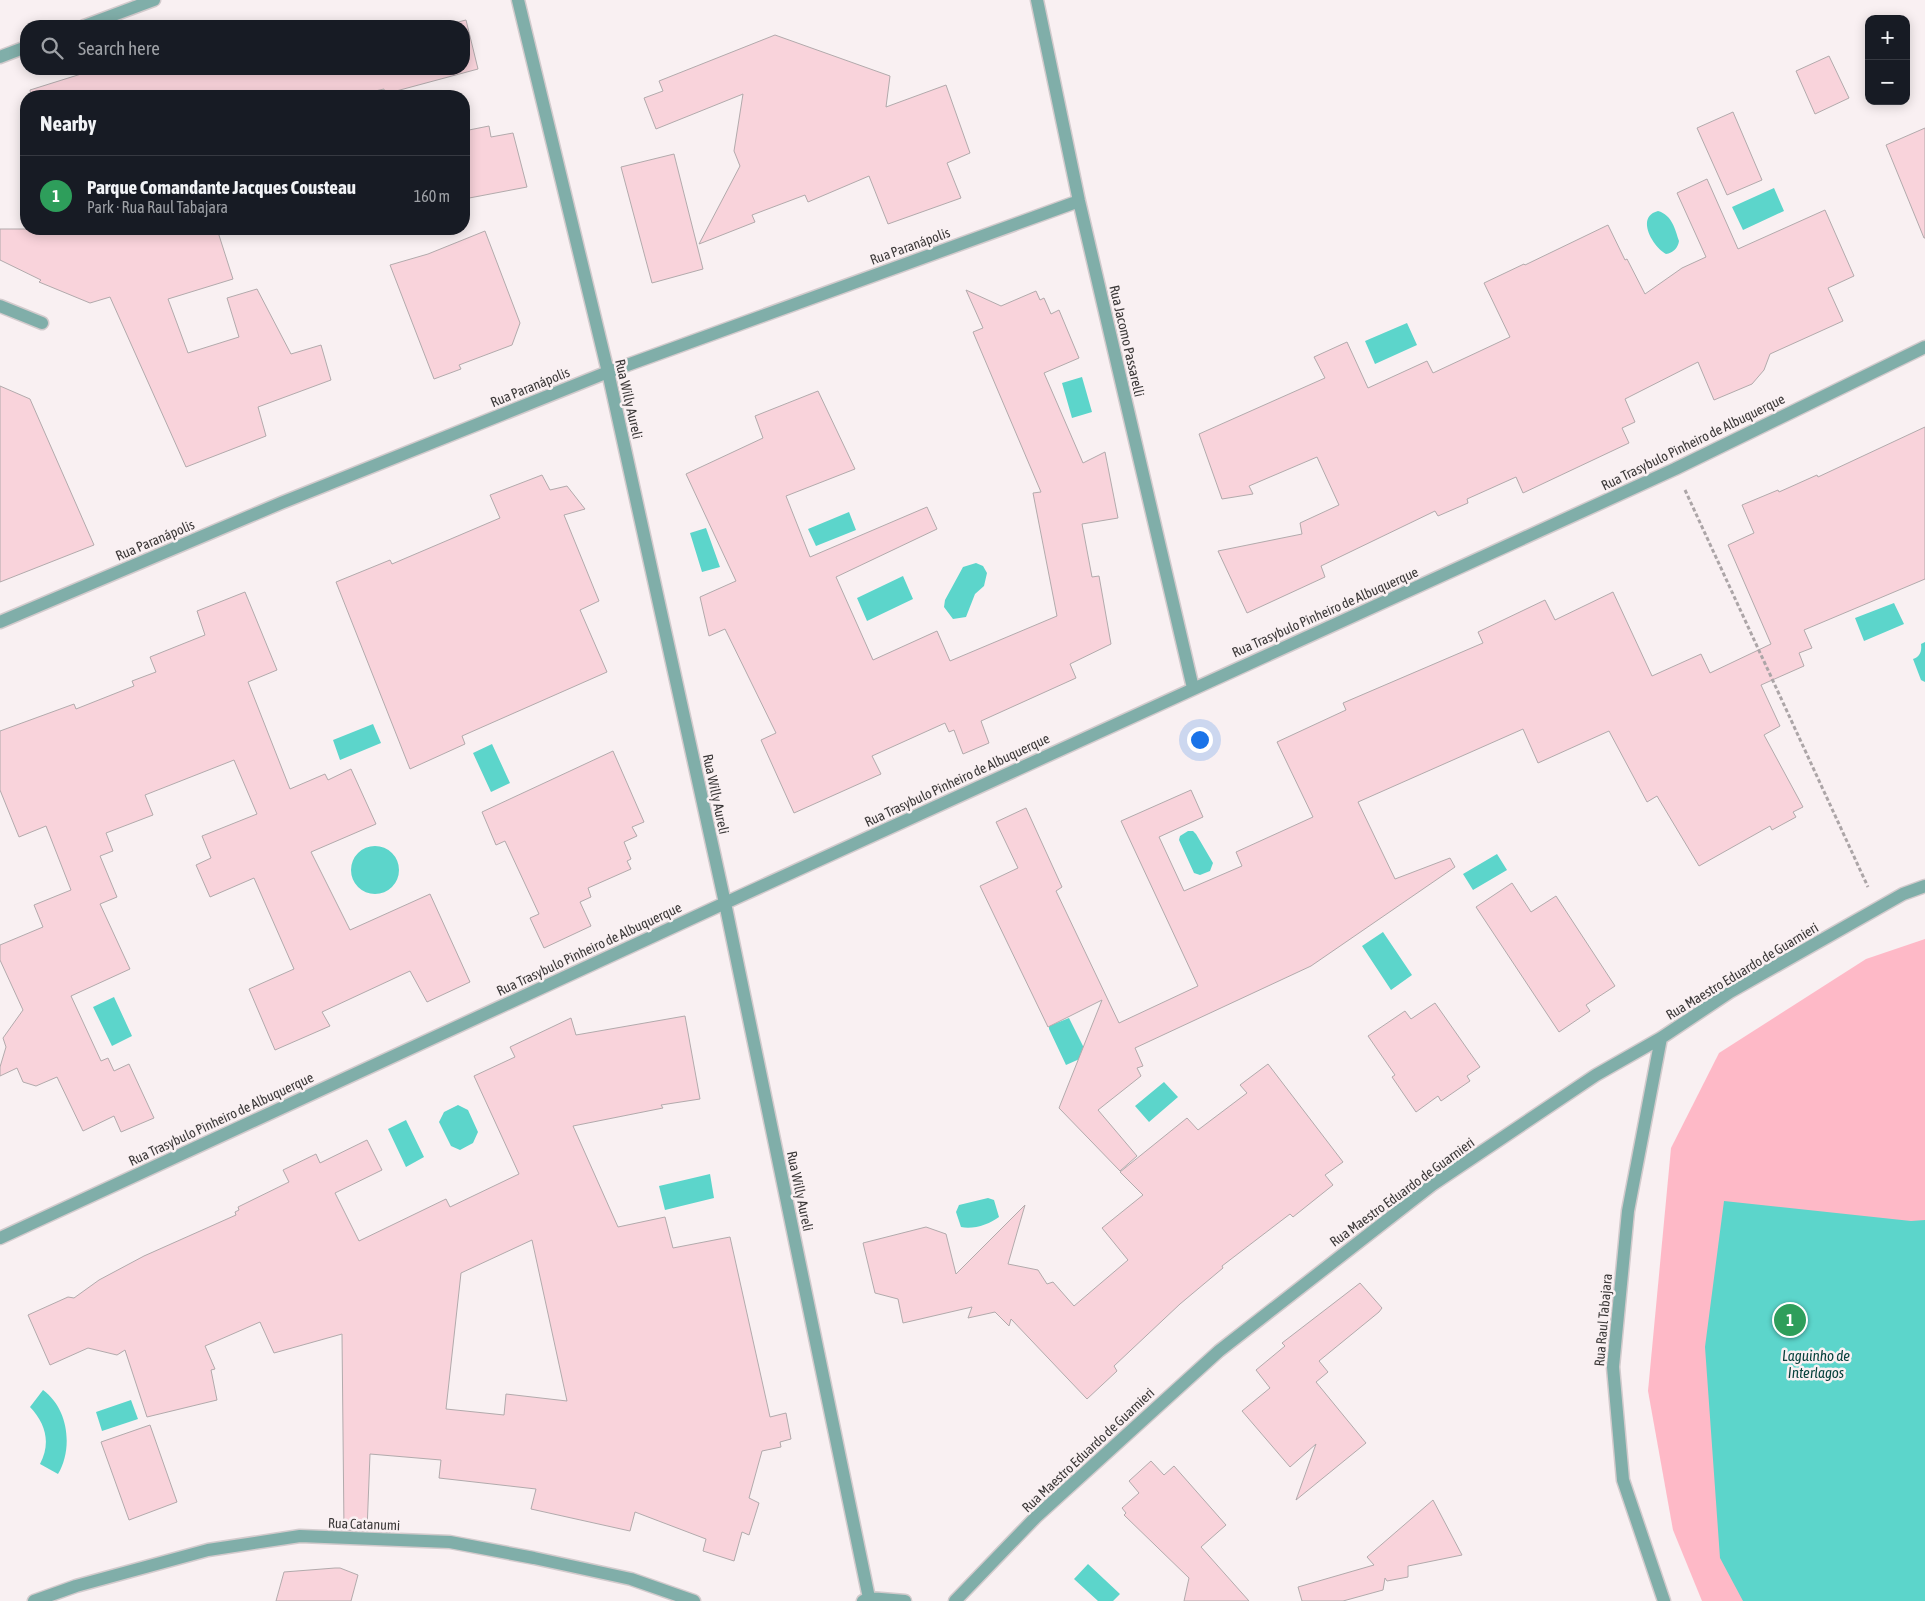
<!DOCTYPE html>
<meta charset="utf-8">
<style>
:root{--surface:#171b24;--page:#242831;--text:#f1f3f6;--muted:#9ea1a6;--line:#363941;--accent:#337a74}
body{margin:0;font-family:"Asap Condensed",sans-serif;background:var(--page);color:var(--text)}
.controls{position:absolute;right:15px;top:15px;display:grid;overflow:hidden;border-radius:10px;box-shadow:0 2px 12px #0003}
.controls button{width:45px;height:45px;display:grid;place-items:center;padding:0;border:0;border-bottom:1px solid var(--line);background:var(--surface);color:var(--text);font:25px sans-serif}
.you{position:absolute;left:1199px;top:739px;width:18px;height:18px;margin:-12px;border:4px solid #fff;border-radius:50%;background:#1a73e8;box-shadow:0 0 0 8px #1a73e833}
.badge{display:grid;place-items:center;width:32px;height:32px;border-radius:50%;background:var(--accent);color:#fff;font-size:16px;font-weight:700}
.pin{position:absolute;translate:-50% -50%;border:2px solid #fff;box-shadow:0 1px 5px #0006}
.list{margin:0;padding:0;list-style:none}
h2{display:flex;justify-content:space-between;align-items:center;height:65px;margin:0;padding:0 20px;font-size:21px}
h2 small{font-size:16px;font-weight:400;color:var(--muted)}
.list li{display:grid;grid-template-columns:32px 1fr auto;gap:15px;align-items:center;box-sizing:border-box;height:80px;padding:0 20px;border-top:1px solid var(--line)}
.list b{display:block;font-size:19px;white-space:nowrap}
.list p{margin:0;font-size:16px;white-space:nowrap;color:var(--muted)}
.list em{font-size:16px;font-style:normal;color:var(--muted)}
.icon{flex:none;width:28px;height:28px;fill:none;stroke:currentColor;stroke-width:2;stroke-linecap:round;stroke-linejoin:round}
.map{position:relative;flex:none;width:1925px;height:1601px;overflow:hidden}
.search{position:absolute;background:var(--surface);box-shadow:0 2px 12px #0003;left:20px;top:20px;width:450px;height:55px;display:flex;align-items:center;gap:12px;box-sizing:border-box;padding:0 18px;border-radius:20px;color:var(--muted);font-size:19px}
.panel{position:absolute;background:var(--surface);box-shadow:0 2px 12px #0003;left:20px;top:90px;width:450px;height:145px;border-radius:20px}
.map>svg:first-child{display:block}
.green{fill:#feb9c7}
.water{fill:#5cd5cb}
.building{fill:#f9d3db;stroke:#b2aaac;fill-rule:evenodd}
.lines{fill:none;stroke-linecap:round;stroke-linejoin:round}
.lane-casing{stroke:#d3cbcd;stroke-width:15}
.street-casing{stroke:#d3cbcd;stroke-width:15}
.path{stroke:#aca5a7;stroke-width:3;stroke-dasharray:4 2.5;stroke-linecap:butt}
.lane{stroke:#80aea9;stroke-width:12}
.street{stroke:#80aea9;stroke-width:12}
.labels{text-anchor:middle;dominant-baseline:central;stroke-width:5;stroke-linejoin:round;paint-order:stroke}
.street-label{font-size:14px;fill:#3c3939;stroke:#f9f0f2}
.water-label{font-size:15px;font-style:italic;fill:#08423d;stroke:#f9f0f2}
</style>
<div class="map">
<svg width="1925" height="1601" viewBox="0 0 1925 1601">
<rect width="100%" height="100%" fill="#f9f0f2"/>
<path class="green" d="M 1925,939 L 1925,1601 L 1702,1601 L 1673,1530 L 1648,1391 L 1671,1148 L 1719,1053 L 1866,959 Z"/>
<path class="water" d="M 1774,188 L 1784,211 L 1743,230 L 1732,207 Z
M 1658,211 C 1672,215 1675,229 1679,241 C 1678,248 1673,253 1666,254 C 1653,247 1635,217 1658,211 Z
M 1407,323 L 1417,345 L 1375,364 L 1365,341 Z
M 1082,377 L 1092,412 L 1072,418 L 1062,383 Z
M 849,512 L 856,530 L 816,546 L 808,529 Z
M 706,528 L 720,567 L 702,572 L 690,533 Z
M 976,563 L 983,566 L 987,573 L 984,586 L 975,594 L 966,617 L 953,619 L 944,607 L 945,600 L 963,567 Z
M 903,576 L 913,599 L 867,621 L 857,598 Z
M 1894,603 L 1904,624 L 1864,641 L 1855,618 Z
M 1925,642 L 1925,682 L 1921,680 L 1913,659 C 1920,657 1922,651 1921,644 Z
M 373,724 L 381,743 L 340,760 L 333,740 Z
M 492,744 L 510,783 L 491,792 L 473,753 Z
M 1193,831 L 1196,834 L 1213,863 L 1210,871 L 1200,875 L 1194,873 L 1179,840 L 1180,836 L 1188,831 Z
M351 870a24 24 0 1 1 48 0a24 24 0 1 1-48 0Z
M 1497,854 L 1507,870 L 1473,890 L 1463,874 Z
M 1383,932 L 1412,975 L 1391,990 L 1362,946 Z
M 114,997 L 132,1036 L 112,1046 L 93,1007 Z
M 1069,1018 L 1087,1054 L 1084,1057 L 1066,1065 L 1049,1029 L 1049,1026 Z
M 1164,1082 L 1178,1097 L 1149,1122 L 1135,1106 Z
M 458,1105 L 468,1110 L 478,1132 L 473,1143 L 460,1150 L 451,1146 L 439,1122 L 444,1112 Z
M 406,1120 L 424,1157 L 406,1167 L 388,1129 Z
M 710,1174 L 714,1198 L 665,1210 L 659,1186 Z
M 988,1198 L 994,1200 L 999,1217 C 990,1224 973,1230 961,1227 L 956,1212 L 959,1205 Z
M 1724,1201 L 1911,1221 L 1925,1220 L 1925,1601 L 1743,1601 L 1720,1558 L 1705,1347 Z
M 43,1390 C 69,1409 73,1449 58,1474 L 40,1464 C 51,1443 46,1424 30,1407 Z
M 131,1400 L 138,1419 L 102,1431 L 96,1412 Z
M 1088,1564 L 1120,1594 L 1113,1601 L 1098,1601 L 1074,1579 Z"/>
<path class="building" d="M 466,20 L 478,69 L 385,94 L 384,89 L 353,96 L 31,96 L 30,90 L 97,69 L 464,69 L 464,26 L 442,26 Z
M 775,35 L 890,76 L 886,107 L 946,85 L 970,153 L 947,163 L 961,198 L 888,224 L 869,176 L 808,202 L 805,195 L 752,215 L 755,222 L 699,244 L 740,166 L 734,151 L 743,94 L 656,129 L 644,98 L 663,91 L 659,81 Z
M 1829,56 L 1849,98 L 1815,114 L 1796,71 Z
M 1733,112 L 1762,180 L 1727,195 L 1697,128 Z
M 489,126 L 491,137 L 513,133 L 527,187 L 464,199 L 464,131 Z
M 1925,128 L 1925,238 L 1924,238 L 1886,145 Z
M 674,154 L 703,269 L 652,283 L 621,167 Z
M 1707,179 L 1738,249 L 1825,210 L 1854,276 L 1828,288 L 1843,321 L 1770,354 L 1764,370 L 1752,384 L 1714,400 L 1698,362 L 1625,399 L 1635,422 L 1622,428 L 1629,443 L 1523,493 L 1516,477 L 1467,499 L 1468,503 L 1438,516 L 1435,511 L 1321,566 L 1325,577 L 1247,613 L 1218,551 L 1302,534 L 1300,523 L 1339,505 L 1317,457 L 1249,486 L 1253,494 L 1222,499 L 1199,434 L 1325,378 L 1314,357 L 1347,342 L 1368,388 L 1427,361 L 1433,373 L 1510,337 L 1484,283 L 1524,264 L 1525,265 L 1608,225 L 1625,260 L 1627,259 L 1645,294 L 1682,268 L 1706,257 L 1677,193 Z
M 0,229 L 217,229 L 233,279 L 168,299 L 188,353 L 239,337 L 227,298 L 257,289 L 291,354 L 321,345 L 331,380 L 258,407 L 266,436 L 186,467 L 110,297 L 90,303 L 39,282 L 41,280 L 0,260 Z
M 485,231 L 520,323 L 512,345 L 459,365 L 461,369 L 434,379 L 390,265 L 428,254 Z
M 966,290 L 1001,306 L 1036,291 L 1040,300 L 1044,298 L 1051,314 L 1059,310 L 1079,358 L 1044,373 L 1083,463 L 1105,452 L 1118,518 L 1082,524 L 1092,577 L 1099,576 L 1111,644 L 1070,664 L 1076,678 L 981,721 L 989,743 L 963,754 L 954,730 L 949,732 L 945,723 L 872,756 L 881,774 L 794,813 L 761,740 L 776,733 L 725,629 L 709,636 L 700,597 L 736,581 L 686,474 L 763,438 L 755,416 L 818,391 L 855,469 L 786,496 L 810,557 L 927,507 L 937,529 L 836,577 L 873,660 L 937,631 L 950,661 L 1057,616 L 1033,493 L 1041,492 L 973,332 L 983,328 Z
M 0,386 L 30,399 L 94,545 L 0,582 Z
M 1925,427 L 1925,579 L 1804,630 L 1812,648 L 1799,653 L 1804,666 L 1761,685 L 1780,726 L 1764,735 L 1803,807 L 1793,812 L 1796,817 L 1772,830 L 1770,826 L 1699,866 L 1657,796 L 1647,802 L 1609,731 L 1538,763 L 1523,729 L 1358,802 L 1395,879 L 1450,858 L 1455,867 L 1311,966 L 1135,1048 L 1143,1066 L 1137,1068 L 1141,1076 L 1098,1110 L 1137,1156 L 1120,1171 L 1059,1108 L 1102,1000 L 1048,1027 L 980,886 L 1018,868 L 996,822 L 1026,808 L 1062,887 L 1056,891 L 1119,1023 L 1198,986 L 1121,821 L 1191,790 L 1203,817 L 1159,837 L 1184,891 L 1242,866 L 1236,852 L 1313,817 L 1277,742 L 1346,710 L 1343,703 L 1483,643 L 1478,632 L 1545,600 L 1555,620 L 1613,592 L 1652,676 L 1701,654 L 1710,673 L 1771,644 L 1728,545 L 1754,533 L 1742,505 L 1778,490 L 1779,492 L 1817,475 L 1818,477 Z
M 542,475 L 550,490 L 567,486 L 585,509 L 564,515 L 599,601 L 580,610 L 607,672 L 462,736 L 465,744 L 410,769 L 336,582 L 390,560 L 392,564 L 500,518 L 490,495 Z
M 245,592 L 277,670 L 248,682 L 290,789 L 325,774 L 328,780 L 351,769 L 376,824 L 311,852 L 350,930 L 430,894 L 470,982 L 427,1002 L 410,971 L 322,1012 L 330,1026 L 275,1050 L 249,989 L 294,969 L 254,878 L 210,897 L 196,865 L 211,858 L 202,836 L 257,814 L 234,760 L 145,795 L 153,815 L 106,833 L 113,851 L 100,856 L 117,897 L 100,904 L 130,969 L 71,996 L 101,1061 L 108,1058 L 114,1071 L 129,1064 L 154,1118 L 121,1132 L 114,1116 L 83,1131 L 57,1077 L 36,1086 L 23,1082 L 17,1068 L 0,1076 L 0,1067 L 6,1047 L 3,1038 L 23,1010 L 0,960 L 0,945 L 43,927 L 34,905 L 71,890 L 46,826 L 19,837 L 0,790 L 0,731 L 74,704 L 76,709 L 134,686 L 132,681 L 156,672 L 150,657 L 205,635 L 197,611 Z
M 613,751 L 644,822 L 632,827 L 637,836 L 624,842 L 631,859 L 627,861 L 631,869 L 588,888 L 591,897 L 580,902 L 591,926 L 544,948 L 530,918 L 539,914 L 505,841 L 496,845 L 482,812 Z
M 1512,883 L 1531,912 L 1556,896 L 1615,986 L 1586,1005 L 1590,1011 L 1559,1032 L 1476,907 Z
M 1435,1003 L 1480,1067 L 1467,1076 L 1470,1081 L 1441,1101 L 1438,1096 L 1416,1112 L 1392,1077 L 1395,1075 L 1368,1036 L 1405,1011 L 1411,1019 Z
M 685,1016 L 700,1099 L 661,1105 L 663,1108 L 573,1126 L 618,1227 L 665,1217 L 673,1248 L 730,1237 L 770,1417 L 786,1413 L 791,1439 L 780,1442 L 781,1447 L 762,1451 L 749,1498 L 759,1503 L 749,1535 L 742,1532 L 734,1561 L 703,1551 L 706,1539 L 635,1512 L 630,1531 L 531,1509 L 536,1489 L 439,1478 L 441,1460 L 370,1454 L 367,1531 L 344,1530 L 342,1334 L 274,1353 L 260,1322 L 205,1346 L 215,1369 L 211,1370 L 217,1400 L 147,1417 L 125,1350 L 117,1355 L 88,1348 L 50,1365 L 28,1315 L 68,1297 L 74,1298 L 99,1280 L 144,1256 L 236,1215 L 235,1212 L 239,1210 L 238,1207 L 289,1182 L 283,1170 L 316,1154 L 320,1163 L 367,1140 L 382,1170 L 335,1193 L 359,1241 L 446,1199 L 450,1207 L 519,1174 L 474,1076 L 515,1057 L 510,1047 L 571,1018 L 576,1035 ZM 532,1240 L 567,1401 L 506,1394 L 504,1415 L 446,1409 L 461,1273 Z
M 1268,1064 L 1343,1162 L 1325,1175 L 1333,1185 L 1293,1217 L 1290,1214 L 1222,1266 L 1223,1268 L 1180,1304 L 1114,1366 L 1117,1371 L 1087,1399 L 1011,1319 L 1009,1326 L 995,1312 L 968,1318 L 972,1307 L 903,1323 L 898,1299 L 875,1293 L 863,1243 L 926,1227 L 946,1234 L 956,1274 L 1025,1205 L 1008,1264 L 1038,1270 L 1047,1284 L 1053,1282 L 1074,1306 L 1128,1260 L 1102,1228 L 1143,1195 L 1120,1172 L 1187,1118 L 1198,1130 L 1247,1093 L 1240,1085 Z
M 1360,1283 L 1382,1308 L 1379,1312 L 1319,1361 L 1328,1372 L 1316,1382 L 1366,1443 L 1296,1500 L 1316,1444 L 1290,1467 L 1242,1411 L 1270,1388 L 1256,1370 L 1285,1346 L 1282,1343 Z
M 150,1425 L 177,1502 L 129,1520 L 101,1442 Z
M 1151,1461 L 1164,1475 L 1174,1466 L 1226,1525 L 1201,1547 L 1249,1601 L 1184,1601 L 1189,1578 L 1124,1515 L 1126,1513 L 1122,1508 L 1139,1493 L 1129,1481 Z
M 1433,1500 L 1462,1555 L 1408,1566 L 1408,1577 L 1387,1581 L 1385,1578 L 1383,1590 L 1343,1601 L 1302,1601 L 1298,1587 L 1374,1565 L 1367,1557 Z
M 335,1568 L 340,1568 L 358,1575 L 351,1601 L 276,1601 L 284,1572 Z"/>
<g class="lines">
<g class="lane-casing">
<path id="lane" d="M 0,306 L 42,323"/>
</g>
<g class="street-casing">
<path id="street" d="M 518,0 L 608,372 L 725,903 L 869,1598
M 1037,0 L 1079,201 L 1193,688
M 84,26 L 154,0
M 0,57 L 26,47
M 0,622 L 281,503 L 608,372 L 1079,201
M 1661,1038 L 1628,1211 L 1613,1367 L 1623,1480 L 1664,1601
M 0,1238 L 725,903 L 1675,469 L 1925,347
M 34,1601 L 76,1586 L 208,1550 L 300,1536 L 450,1542 L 534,1558 L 631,1579 L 694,1601
M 863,1601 L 869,1598 L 905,1601
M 955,1601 L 1036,1517 L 1219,1351 L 1432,1185 L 1596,1075 L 1661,1038 L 1730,992 L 1903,894 L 1925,886"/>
</g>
<path class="path" d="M 1685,490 L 1868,887"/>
<use href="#lane" class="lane"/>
<use href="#street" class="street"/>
</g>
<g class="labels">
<g class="street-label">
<text transform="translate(910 246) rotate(-20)">Rua Paranápolis</text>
<text transform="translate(1127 341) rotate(77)">Rua Jacomo Passarelli</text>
<text transform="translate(530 387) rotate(-22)">Rua Paranápolis</text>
<text transform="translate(629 399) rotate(77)">Rua Willy Aureli</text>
<text transform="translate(1693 442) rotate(-26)">Rua Trasybulo Pinheiro de Albuquerque</text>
<text transform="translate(155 540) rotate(-23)">Rua Paranápolis</text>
<text transform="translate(1325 612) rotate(-24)">Rua Trasybulo Pinheiro de Albuquerque</text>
<text transform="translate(957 780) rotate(-25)">Rua Trasybulo Pinheiro de Albuquerque</text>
<text transform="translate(716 794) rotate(78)">Rua Willy Aureli</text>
<text transform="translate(589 949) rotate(-25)">Rua Trasybulo Pinheiro de Albuquerque</text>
<text transform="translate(1742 971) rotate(-31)">Rua Maestro Eduardo de Guarnieri</text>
<text transform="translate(221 1119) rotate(-25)">Rua Trasybulo Pinheiro de Albuquerque</text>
<text transform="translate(800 1191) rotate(78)">Rua Willy Aureli</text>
<text transform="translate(1402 1192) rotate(-36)">Rua Maestro Eduardo de Guarnieri</text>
<text transform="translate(1603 1320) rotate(-85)">Rua Raul Tabajara</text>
<text transform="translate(1088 1450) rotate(-43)">Rua Maestro Eduardo de Guarnieri</text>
<text transform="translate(364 1524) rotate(2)">Rua Catanumi</text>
</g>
<g class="water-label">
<text x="1816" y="1355">Laguinho de<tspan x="1816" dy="17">Interlagos</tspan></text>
</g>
</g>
</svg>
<div class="controls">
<button>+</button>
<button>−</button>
</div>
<div class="you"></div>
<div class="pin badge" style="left:1790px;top:1320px;background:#2e9e5b">1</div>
<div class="search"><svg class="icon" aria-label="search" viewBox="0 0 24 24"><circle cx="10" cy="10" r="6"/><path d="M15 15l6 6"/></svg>Search here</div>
<section class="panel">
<h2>Nearby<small></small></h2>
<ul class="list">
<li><span class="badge" style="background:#2e9e5b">1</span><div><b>Parque Comandante Jacques Cousteau</b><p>Park · Rua Raul Tabajara</p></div><em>160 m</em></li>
</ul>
</section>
</div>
